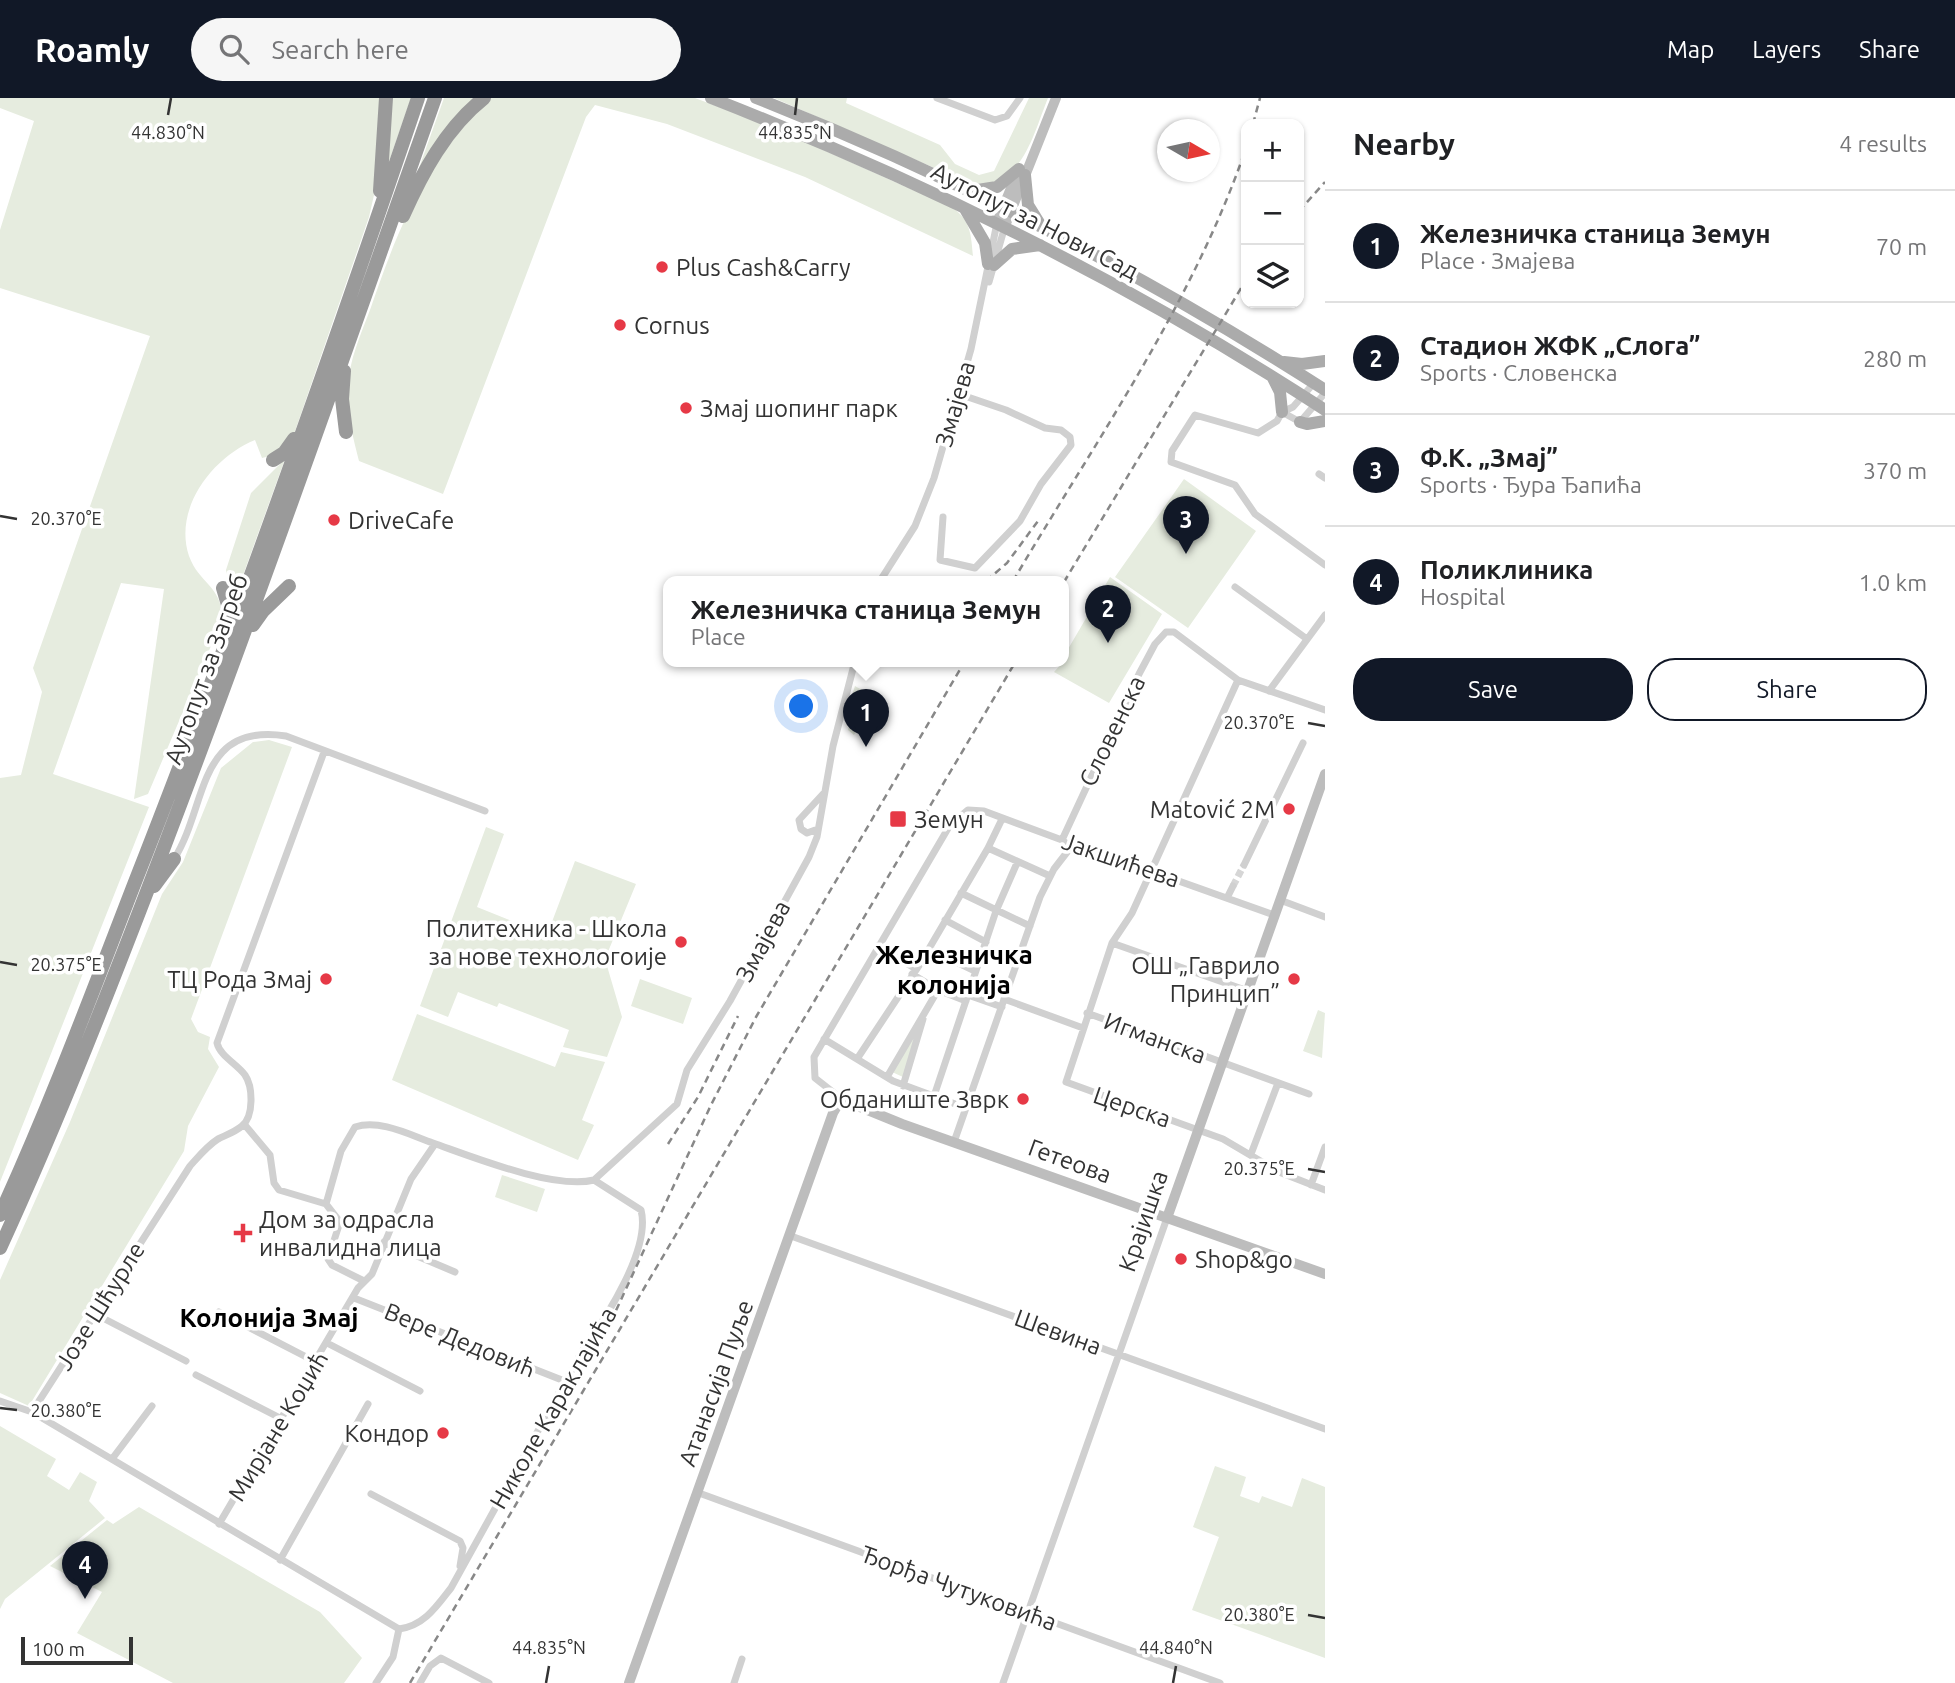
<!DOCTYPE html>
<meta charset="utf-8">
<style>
:root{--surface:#fff;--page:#f6f6f6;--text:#202124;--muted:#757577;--line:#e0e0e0;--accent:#111827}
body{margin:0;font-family:Ubuntu,sans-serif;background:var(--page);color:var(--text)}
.controls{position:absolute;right:21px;top:21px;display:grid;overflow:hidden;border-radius:14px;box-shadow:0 2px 5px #0004}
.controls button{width:63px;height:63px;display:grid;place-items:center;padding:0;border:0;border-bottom:2px solid var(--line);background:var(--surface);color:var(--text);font:35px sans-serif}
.compass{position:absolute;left:1157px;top:21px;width:63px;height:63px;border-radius:50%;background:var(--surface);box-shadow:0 2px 5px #0004;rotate:99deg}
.scale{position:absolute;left:21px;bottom:18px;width:112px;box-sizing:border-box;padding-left:7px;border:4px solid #333;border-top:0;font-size:19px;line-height:24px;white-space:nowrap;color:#333;-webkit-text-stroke:5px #fff;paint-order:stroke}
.you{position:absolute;left:802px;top:609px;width:24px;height:24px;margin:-18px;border:5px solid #fff;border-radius:50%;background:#1a73e8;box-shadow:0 0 0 10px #1a73e833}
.badge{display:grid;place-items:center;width:46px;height:46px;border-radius:50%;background:var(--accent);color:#fff;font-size:23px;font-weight:700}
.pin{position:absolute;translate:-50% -58px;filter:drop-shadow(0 2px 4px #0008)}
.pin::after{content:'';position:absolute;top:37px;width:24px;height:21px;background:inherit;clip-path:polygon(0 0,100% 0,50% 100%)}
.popup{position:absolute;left:663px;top:478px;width:406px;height:91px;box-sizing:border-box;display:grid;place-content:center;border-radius:14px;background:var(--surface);filter:drop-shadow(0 2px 5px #0005);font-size:23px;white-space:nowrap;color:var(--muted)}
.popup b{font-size:26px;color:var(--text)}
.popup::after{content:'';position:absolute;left:50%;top:100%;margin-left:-14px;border:14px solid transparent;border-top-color:var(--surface)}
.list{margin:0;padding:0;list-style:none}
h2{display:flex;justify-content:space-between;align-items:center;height:91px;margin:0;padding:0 28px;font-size:30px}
h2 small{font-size:23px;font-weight:400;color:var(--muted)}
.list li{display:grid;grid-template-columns:46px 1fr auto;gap:21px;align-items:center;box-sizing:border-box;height:112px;padding:0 28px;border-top:2px solid var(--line)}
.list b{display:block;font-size:26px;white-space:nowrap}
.list p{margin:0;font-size:23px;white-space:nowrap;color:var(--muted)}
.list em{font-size:23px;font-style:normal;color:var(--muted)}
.actions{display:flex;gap:14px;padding:21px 28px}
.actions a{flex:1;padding:16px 0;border:2px solid var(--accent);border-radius:28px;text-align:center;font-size:24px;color:var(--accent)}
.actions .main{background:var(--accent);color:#fff}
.icon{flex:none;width:38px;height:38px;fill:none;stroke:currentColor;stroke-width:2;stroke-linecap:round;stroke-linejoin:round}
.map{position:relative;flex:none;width:1325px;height:1585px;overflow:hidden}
header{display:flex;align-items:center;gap:42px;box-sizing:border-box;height:98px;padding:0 35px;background:var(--accent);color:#fff}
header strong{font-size:33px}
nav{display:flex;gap:38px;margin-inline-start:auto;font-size:24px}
.search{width:490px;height:63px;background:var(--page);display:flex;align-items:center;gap:18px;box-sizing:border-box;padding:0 24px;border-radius:38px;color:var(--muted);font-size:26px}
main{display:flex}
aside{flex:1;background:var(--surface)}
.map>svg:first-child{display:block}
.green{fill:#e6ecdf}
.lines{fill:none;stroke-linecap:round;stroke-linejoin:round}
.street-tunnel{stroke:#d6d6d6;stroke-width:7;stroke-dasharray:7 3.5;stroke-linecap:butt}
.street{stroke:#d0d0d0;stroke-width:7}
.secondary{stroke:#bdbdbd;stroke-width:10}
.primary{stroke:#ababab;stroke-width:12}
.highway{stroke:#9a9a9a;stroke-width:14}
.rail{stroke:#888;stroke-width:2.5;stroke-dasharray:7 5;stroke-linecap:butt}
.ticks{fill:none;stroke:#333;stroke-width:2.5}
.poi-dot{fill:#e63946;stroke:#fff;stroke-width:2.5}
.labels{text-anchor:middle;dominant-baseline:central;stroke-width:7;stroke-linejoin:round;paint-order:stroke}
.street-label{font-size:24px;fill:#333;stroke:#fff}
.poi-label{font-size:24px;fill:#333;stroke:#fff;text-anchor:start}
.neighbourhood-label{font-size:26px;font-weight:bold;fill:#000;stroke:#fff}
.ticks-label{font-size:18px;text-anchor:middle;fill:#333;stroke:#fff;stroke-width:7;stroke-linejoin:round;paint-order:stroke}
</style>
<header>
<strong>Roamly</strong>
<div class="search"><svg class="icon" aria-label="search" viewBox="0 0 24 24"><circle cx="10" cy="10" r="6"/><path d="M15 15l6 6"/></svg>Search here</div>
<nav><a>Map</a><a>Layers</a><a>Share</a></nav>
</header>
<main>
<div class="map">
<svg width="1325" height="1585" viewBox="0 0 1325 1585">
<rect width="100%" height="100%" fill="#fff"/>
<path class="green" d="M 0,0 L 382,0 L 374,97 L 369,119 L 292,342 L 274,357 L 262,360 L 255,342 C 213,359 173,410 189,458 C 199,486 223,488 222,522 L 148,696 L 134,701 L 164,491 L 121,485 L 53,676 L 149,709 L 0,1084 L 0,680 L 21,677 L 42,594 L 33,570 L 150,238 L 0,190 L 0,132 L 34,23 L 0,10 Z
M 390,0 L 411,0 L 385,75 Z
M 444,0 L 477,0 L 415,81 Z
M 489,0 L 695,0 L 777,31 L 953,110 C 971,123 971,137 973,158 L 805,79 L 667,26 L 595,7 L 586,19 L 443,396 L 359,363 C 353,339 346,313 348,289 C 349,262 361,236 370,212 C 401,122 423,71 489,0 Z
M 774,0 L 847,0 L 846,5 L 940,47 L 955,66 L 979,77 L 994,73 L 1029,0 L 1048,0 C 1036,29 1026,74 993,85 C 986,87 978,85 971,86 Z
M 285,361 L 233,505 L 226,472 L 251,395 Z
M 1184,381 L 1256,433 L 1188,530 L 1115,479 Z
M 1110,479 L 1162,516 L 1109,605 L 1054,574 L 1064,563 L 1064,558 Z
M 855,588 L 871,597 L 867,608 L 850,603 Z
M 853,610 L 865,618 L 854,637 L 848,632 Z
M 269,642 L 292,649 L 191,921 L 198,934 L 210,939 L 208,951 L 219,969 L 188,1028 L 184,1053 L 29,1308 L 0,1295 L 0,1182 L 70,1024 L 162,796 L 183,764 L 221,670 L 253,644 Z
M 486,729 L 504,736 L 477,809 L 547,837 L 575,763 L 636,786 L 605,861 L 622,919 L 607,959 L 563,949 L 569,932 L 499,905 L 497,909 L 458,894 L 448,919 L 420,908 Z
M 640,881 L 692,900 L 683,926 L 631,908 Z
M 1318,912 L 1325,915 L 1322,960 L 1303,953 Z
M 417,916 L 555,969 L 561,954 L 605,964 L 582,1022 L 594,1027 L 578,1062 L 392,982 Z
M 917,931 L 903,979 L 892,974 Z
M 502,1077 L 545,1091 L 537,1114 L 495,1099 Z
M 0,1328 L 56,1361 L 47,1378 L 69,1392 L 80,1374 L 97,1384 L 89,1403 L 105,1420 L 5,1501 L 0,1511 Z
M 1215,1368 L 1246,1379 L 1240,1398 L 1259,1405 L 1262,1398 L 1292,1409 L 1302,1380 L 1325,1389 L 1325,1560 L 1192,1512 L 1219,1439 L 1193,1429 Z
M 139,1409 L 320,1514 L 362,1560 L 344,1585 L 173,1585 L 77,1535 L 102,1494 L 50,1468 L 107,1422 L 113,1426 Z"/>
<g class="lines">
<path class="street-tunnel" d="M 1233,788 L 1244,767"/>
<path class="street" d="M 937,0 L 995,22 L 1007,18 L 1020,0
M 989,184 L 1005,128
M 1282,314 L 1277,323 L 1258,335 L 1195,317 L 1172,353 L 1171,364 L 1235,387 L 1255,416 L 1325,467
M 1282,314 L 1300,324 L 1325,295
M 1282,314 L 1293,309 L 1314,285
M 1319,376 L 1325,380
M 943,419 L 940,462 L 975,470 L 1020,423 L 1041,386 L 1071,347 L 1070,339 L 1061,332 L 1045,330 L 1006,312 L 959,296
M 880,483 L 915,428 L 934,380 L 971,251 L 997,125
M 1235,489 L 1307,541
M 1238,582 L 1132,815 L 1112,845 L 1066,984 L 1223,1041 L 1279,1074 L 1325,1092
M 1269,593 L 1325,517
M 818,731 L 807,735 L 801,731 L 799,722 L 823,696
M 1062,742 L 1139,576 L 1155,546 L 1166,534 L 1174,534 L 1238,582 L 1325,612
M 988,750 L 1050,778
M 174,761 C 208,708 196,624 286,638 L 485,713
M 1244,767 L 1303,645
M 961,795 L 1030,828
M 1227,800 L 1233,788
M 1280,802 L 1325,819
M 945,822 L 986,844
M 1112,845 L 1248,893
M 878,848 L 916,871
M 929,851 L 975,873
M 912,876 L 938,892 L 966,903
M 968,897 L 1002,909
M 1004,901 L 1083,930
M 1087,915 L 1309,996
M 824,941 L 893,983 L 966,1010
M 857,961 L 920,866 L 988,750 L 1002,721
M 887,979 L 938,892
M 903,988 L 923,921
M 934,998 L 996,813 L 1017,765
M 843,1002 L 815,980 L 814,959 L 950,727 L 968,712 L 984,713 L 1062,742 L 1071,749 L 1086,750 L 1274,817
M 244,1026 L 270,1057 L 274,1085 L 279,1092 L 326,1106
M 954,1044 L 1040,799 L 1054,771 L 1071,749
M 1251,1056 L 1278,985
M 594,1082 L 677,1006 L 687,972 L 730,903 L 809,759 L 817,739 L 833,648 L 855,563
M 1311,1087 L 1325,1049
M 791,1138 L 1325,1331
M 384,1144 L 455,1174
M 364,1183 L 332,1167 L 328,1161 L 340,1124 L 326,1106 L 341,1053 L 355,1029 C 380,1021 410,1037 433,1045 C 473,1059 555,1092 594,1082
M 354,1200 L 567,1284
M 219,1214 L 316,1264
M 95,1216 L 186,1263
M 327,1245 L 420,1293
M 196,1277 L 282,1321
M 0,1303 L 32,1314 L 399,1531
M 32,1314 L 190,1068 C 199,1058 207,1048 218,1041 C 226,1037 235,1034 242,1028 C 254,1018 253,989 245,977 C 237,966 220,958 217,945 L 324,654
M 112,1361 L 152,1308
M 699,1395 L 1220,1585
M 371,1396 L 460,1443 L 463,1450 L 460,1468
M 219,1426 L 358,1190 L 372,1176 L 411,1081 L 435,1046
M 280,1462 L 368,1306
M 399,1531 C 424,1528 437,1508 451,1490 L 585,1248 C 607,1219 651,1150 641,1112 L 594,1082
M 376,1585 L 393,1559 L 399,1531
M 420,1585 L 430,1568 L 441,1560 L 489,1585
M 734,1585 L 742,1561
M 1003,1585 L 1167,1120"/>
<path class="secondary" d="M 997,124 L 1019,71
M 1005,128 L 1056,0
M 1167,1120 L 1325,676
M 629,1585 L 833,1015 L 840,1003 L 843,1002 L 902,1026 L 1325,1176"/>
<path class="primary" d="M 711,0 C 926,84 1132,186 1325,312
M 756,0 C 954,78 1146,177 1325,292
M 1025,77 L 1028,107 L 1041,128
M 971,93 L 997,89 L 1019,71
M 965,111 L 985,145 L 988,166
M 994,167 L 1012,151 L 1040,147
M 1284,264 L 1302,266 L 1325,263
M 1273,280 L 1280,294 L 1282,314
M 1300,324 L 1307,326 L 1325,323"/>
<path class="highway" d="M 380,93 L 386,0
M 403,118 C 422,75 446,30 484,0
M 344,273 L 342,301 L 346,334
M 273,362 L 284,355 L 294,341
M 223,490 L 228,507 L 227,530
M 253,527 L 263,513 L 289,488
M 154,788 L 174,761
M 0,1117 C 50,1008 92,895 135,784 C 237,525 329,263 418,0
M 0,1150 C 61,1017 114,880 166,744 C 260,497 347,249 435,0"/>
<path class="rail" d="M 1253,26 L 1260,0
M 1299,113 L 1325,84
M 733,480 L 741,483
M 986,483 L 1007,465 L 1038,423
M 1013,483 C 1095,344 1194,203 1246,50
M 1064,484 L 1246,182
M 668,1046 L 698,999 L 738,918
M 601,1245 L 711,1007 L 756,919 L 965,563
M 410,1585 L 1016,563"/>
</g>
<path class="ticks" d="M 168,17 L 171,0M 795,17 L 797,0M 0,418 L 17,421M 1308,625 L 1325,628M 0,864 L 17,867M 1308,1071 L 1325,1074M 0,1310 L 17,1312M 1308,1517 L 1325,1520M 546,1585 L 549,1568M 1173,1585 L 1176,1568"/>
<g class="poi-dot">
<circle cx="662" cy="169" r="7"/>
<circle cx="620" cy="227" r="7"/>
<circle cx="686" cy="310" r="7"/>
<circle cx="334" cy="422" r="7"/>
<circle cx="1289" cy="711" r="7"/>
<rect x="889" y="712" width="18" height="18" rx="3.5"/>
<circle cx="681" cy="844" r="7"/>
<circle cx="326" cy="881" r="7"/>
<circle cx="1294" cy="881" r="7"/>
<circle cx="1023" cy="1001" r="7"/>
<path d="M239.5 1124.5h7v7h7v7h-7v7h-7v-7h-7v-7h7z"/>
<circle cx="1181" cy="1161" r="7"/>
<circle cx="443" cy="1335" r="7"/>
</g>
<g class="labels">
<g class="street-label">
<text transform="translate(1035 123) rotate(27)">Аутопут за Нови Сад</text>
<text transform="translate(955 306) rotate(-74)">Змајева</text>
<text transform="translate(206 571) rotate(-70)">Аутопут за Загреб</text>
<text transform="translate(1112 633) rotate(-64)">Словенска</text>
<text transform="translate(1121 762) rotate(19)">Јакшићева</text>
<text transform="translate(763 843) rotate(-62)">Змајева</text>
<text transform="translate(1155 940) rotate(20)">Игманска</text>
<text transform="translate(1132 1009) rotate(19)">Церска</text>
<text transform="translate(1070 1063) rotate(20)">Гетеова</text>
<text transform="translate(1143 1123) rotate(-71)">Крајишка</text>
<text transform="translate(100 1208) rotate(-58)">Јозе Шћурле</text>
<text transform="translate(1058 1234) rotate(20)">Шевина</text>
<text transform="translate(460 1242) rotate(22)">Вере Дедовић</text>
<text transform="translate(716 1285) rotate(-70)">Атанасија Пуље</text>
<text transform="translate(553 1310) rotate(-60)">Николе Караклајића</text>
<text transform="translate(278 1328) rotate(-59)">Мирјане Коџић</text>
<text transform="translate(959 1490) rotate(20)">Ђорђа Чутуковића</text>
</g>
<g class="poi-label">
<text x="676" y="169">Plus Cash&amp;Carry</text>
<text x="634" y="227">Cornus</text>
<text x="700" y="310">Змај шопинг парк</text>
<text x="348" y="422">DriveCafe</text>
<text x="1275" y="711" text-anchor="end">Matović 2M</text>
<text x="914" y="721">Земун</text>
<text x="667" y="830" text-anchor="end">Политехника - Школа<tspan x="667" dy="28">за нове технологоије</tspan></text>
<text x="1280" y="867" text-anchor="end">ОШ „Гаврило<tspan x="1280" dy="28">Принцип”</tspan></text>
<text x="312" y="881" text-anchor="end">ТЦ Рода Змај</text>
<text x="1009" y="1001" text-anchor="end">Обданиште Зврк</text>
<text x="259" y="1121">Дом за одрасла<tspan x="259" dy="28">инвалидна лица</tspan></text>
<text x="1195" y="1161">Shop&amp;go</text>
<text x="429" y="1335" text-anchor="end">Кондор</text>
</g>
<g class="neighbourhood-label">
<text x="954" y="856">Железничка<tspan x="954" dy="30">колонија</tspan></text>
<text x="269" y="1219">Колонија Змај</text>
</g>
</g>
<g class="ticks-label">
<text x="795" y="41">44.835°N</text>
<text x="168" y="41">44.830°N</text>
<text x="66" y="427">20.370°E</text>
<text x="1259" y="631">20.370°E</text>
<text x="66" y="873">20.375°E</text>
<text x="1259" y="1077">20.375°E</text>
<text x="66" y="1319">20.380°E</text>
<text x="1259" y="1523">20.380°E</text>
<text x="549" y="1556">44.835°N</text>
<text x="1176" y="1556">44.840°N</text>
</g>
</svg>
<div class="controls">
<button>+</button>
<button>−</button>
<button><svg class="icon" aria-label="layers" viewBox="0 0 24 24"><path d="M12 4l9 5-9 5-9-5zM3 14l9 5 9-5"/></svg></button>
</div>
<svg class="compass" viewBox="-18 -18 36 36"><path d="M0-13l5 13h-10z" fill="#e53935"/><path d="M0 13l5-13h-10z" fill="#757577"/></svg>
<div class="scale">100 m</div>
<div class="you"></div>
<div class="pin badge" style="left:866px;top:649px">1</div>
<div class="popup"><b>Железничка станица Земун</b>Place</div>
<div class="pin badge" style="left:1108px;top:545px">2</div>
<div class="pin badge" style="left:1186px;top:456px">3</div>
<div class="pin badge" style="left:85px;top:1501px">4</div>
</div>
<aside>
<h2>Nearby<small>4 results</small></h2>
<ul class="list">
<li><span class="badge">1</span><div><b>Железничка станица Земун</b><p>Place · Змајева</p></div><em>70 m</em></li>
<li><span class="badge">2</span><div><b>Стадион ЖФК „Слога”</b><p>Sports · Словенска</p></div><em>280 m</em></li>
<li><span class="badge">3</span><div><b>Ф.К. „Змај”</b><p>Sports · Ђура Ђапића</p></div><em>370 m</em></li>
<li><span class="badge">4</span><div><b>Поликлиника</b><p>Hospital</p></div><em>1.0 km</em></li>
</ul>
<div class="actions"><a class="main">Save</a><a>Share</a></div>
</aside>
</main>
